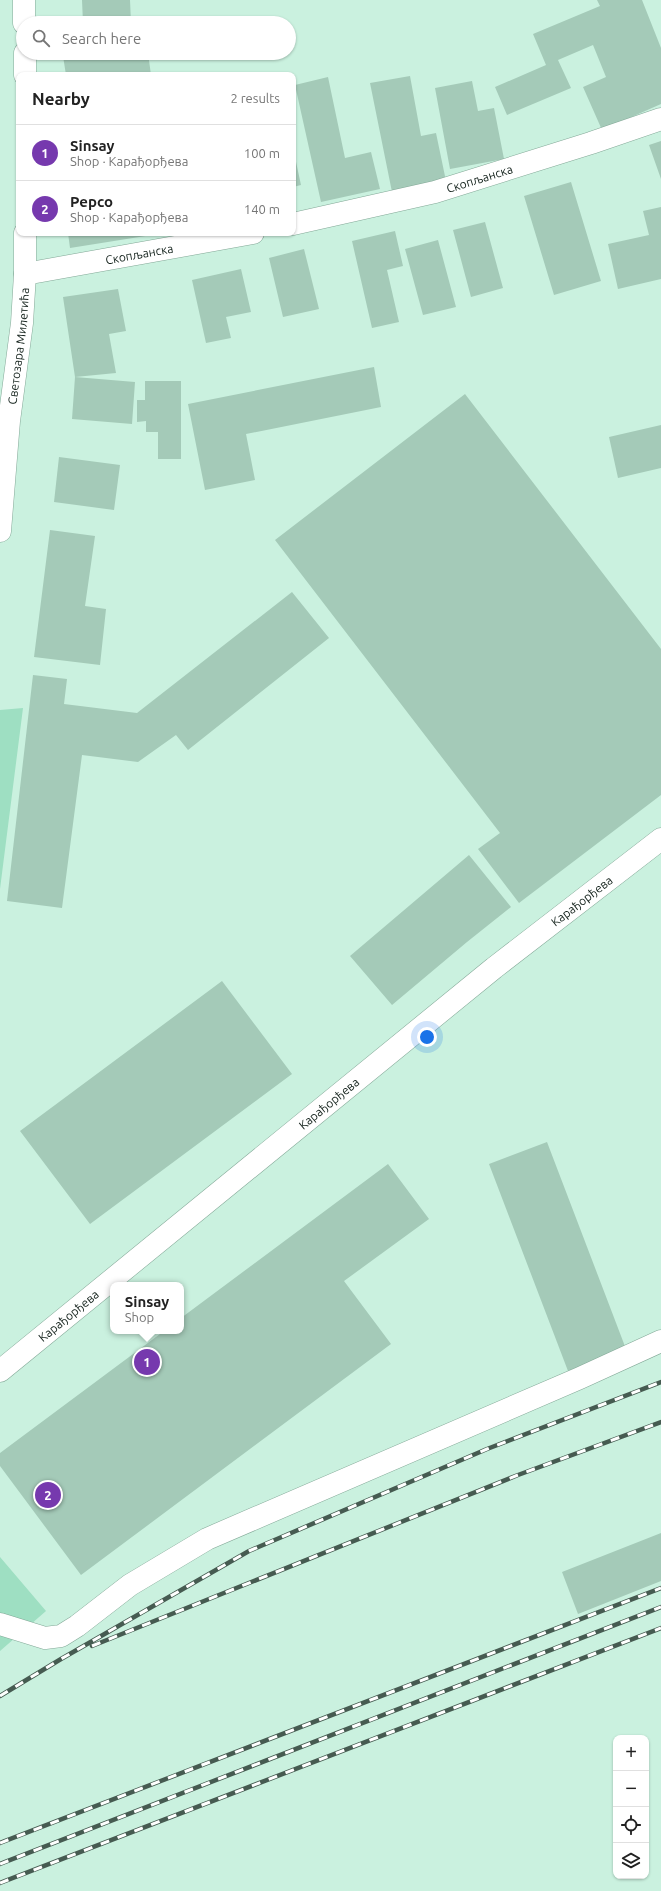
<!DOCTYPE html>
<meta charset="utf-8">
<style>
:root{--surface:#fff;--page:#f2f2f2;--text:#222;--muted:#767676;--line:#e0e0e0;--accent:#7639ae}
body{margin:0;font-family:Ubuntu,sans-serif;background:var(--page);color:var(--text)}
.controls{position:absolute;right:12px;bottom:12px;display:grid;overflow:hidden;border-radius:8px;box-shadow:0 1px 3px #0004}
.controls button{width:36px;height:36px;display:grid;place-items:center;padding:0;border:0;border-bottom:1px solid var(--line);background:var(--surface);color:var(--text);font:20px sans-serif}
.you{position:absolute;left:427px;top:1037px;width:14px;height:14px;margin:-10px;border:3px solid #fff;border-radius:50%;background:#1a73e8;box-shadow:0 0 0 6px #1a73e833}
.badge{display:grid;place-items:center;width:26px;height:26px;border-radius:50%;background:var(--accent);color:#fff;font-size:13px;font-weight:700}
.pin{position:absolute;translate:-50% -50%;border:2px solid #fff;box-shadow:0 1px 4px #0006}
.popup{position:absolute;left:110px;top:1282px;width:74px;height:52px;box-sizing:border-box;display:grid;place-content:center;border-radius:8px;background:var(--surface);filter:drop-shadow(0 1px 3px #0005);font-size:13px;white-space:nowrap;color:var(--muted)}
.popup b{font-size:15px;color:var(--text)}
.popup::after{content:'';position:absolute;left:50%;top:100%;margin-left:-8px;border:8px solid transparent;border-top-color:var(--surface)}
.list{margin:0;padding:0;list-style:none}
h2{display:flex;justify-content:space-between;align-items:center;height:52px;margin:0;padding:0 16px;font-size:17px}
h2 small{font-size:13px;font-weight:400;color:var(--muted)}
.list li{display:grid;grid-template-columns:26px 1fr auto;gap:12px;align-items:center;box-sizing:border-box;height:56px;padding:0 16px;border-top:1px solid var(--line)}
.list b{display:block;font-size:15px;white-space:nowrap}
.list p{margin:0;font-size:13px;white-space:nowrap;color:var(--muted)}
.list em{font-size:13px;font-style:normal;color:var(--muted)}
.icon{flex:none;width:22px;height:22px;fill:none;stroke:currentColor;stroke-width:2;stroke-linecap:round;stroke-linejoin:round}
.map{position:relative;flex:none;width:661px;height:1891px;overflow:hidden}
.search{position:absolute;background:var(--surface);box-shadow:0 1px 3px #0004;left:16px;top:16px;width:280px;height:44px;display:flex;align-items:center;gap:10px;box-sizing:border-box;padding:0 14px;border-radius:22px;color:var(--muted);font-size:15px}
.panel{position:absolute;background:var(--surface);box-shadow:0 1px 3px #0004;left:16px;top:72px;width:280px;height:164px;border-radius:8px}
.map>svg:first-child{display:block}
.green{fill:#9edfc2}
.building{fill:#a4cab8}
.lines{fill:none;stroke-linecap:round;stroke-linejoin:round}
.minor-casing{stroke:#83a897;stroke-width:23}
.minor{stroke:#fff;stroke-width:22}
.rail-casing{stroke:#465b51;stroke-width:4.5}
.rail{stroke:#fff;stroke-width:3;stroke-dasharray:9;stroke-linecap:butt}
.labels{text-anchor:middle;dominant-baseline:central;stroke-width:3;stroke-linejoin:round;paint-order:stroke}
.street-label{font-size:12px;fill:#13211b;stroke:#fff}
</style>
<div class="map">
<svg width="661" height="1891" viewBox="0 0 661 1891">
<rect width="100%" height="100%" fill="#caf1df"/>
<path class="green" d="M 23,708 L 0,889 L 0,710 Z
M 0,1557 L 46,1611 L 0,1651 Z"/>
<path class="building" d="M 82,0 L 130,0 L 131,23 L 83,23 Z
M 597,0 L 642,0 L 661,48 L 661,104 L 602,130 L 583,87 L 606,77 L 593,45 L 558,60 L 571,88 L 507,115 L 495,87 L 546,65 L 533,34 L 600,6 Z
M 86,53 L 148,53 L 151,75 L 66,75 L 63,56 Z
M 410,76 L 421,136 L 436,133 L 446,181 L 392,192 L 370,83 Z
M 328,77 L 345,158 L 371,152 L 380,189 L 321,202 L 295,85 Z
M 472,81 L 478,111 L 494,108 L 504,159 L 450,169 L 435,88 Z
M 661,141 L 661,179 L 649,145 Z
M 293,148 L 301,185 L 293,187 Z
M 571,182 L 601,281 L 554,295 L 524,196 Z
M 661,207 L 661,279 L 618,289 L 608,244 L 649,235 L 643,211 Z
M 485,222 L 503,288 L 471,297 L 453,230 Z
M 395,231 L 403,266 L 387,270 L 399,322 L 372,328 L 352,241 Z
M 68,233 L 158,233 L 158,234 L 70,248 Z
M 438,240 L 456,307 L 423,315 L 405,249 Z
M 304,249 L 319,309 L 283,317 L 269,258 Z
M 241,269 L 251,312 L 226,317 L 231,338 L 206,343 L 192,280 Z
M 118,289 L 126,331 L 109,334 L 116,373 L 75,377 L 63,297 Z
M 374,367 L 381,407 L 246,434 L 255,480 L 205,490 L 188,404 Z
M 75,377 L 135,382 L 132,424 L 72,419 Z
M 145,381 L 181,381 L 181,459 L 158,459 L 158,432 L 146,432 L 146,421 L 137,422 L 137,400 L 145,400 Z
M 465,394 L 661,649 L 661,795 L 519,903 L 478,849 L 500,833 L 275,540 Z
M 661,425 L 661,468 L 618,478 L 609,437 Z
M 59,457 L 120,465 L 114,510 L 54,502 Z
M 50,530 L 95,536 L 85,606 L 106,609 L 100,665 L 34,657 Z
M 292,592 L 329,638 L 188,750 L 176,735 L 138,762 L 82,755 L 62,908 L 7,901 L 33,675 L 67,679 L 64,704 L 137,713 Z
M 469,855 L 511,907 L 467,942 L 392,1005 L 350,956 Z
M 222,981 L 292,1074 L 90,1224 L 20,1131 Z
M 547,1142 L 626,1349 L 568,1371 L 489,1164 Z
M 388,1164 L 429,1219 L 344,1281 L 391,1344 L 81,1575 L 0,1466 L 0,1453 L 164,1331 L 181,1331 L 181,1318 Z
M 661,1533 L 661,1581 L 578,1614 L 562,1572 Z"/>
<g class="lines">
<g class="minor-casing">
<g id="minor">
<path d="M 24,0 L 24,23"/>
<path d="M 25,53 L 25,75"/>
<path id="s1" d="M 293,224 L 435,192 L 591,143 L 661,119"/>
<path id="s2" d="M 25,274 L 253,233"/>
<path id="s3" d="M 0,531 L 9,421 L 22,323 L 25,274 L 25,233"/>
<path id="s4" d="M 0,1371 L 494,968 L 661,839"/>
<path d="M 0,1624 L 45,1638 L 61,1636 L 77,1626 L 130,1585 L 207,1539 L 580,1378 L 661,1341"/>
</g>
</g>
<use href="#minor" class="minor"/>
<g class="rail-casing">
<path id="rail" d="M 92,1646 L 518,1475 L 661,1422
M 0,1696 L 61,1659 L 249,1551 L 487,1449 L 661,1382
M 0,1843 L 661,1588
M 0,1864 L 661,1607
M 0,1883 L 661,1628"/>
</g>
<use href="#rail" class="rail"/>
</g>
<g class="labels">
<g class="street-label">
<text stroke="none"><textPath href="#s1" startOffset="192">Скопљанска</textPath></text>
<text stroke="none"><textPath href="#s2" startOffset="116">Скопљанска</textPath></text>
<text stroke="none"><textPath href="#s3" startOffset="186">Светозара Милетића</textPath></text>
<text stroke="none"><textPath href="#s4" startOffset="748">Карађорђева</textPath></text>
<text stroke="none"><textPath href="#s4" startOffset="424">Карађорђева</textPath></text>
<text stroke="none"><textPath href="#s4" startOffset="88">Карађорђева</textPath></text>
</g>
</g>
</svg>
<div class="controls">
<button>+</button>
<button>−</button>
<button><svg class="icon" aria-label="locate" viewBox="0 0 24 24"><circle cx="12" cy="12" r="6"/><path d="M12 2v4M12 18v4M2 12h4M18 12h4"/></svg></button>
<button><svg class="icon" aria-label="layers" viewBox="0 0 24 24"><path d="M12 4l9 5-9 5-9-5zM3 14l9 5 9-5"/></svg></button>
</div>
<div class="you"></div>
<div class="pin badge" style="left:147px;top:1362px">1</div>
<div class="popup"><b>Sinsay</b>Shop</div>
<div class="pin badge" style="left:48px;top:1495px">2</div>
<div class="search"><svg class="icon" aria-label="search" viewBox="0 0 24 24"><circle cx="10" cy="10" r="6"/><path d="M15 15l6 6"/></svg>Search here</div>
<section class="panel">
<h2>Nearby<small>2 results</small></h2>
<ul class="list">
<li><span class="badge">1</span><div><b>Sinsay</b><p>Shop · Карађорђева</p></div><em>100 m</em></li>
<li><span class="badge">2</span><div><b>Pepco</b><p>Shop · Карађорђева</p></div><em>140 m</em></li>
</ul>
</section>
</div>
